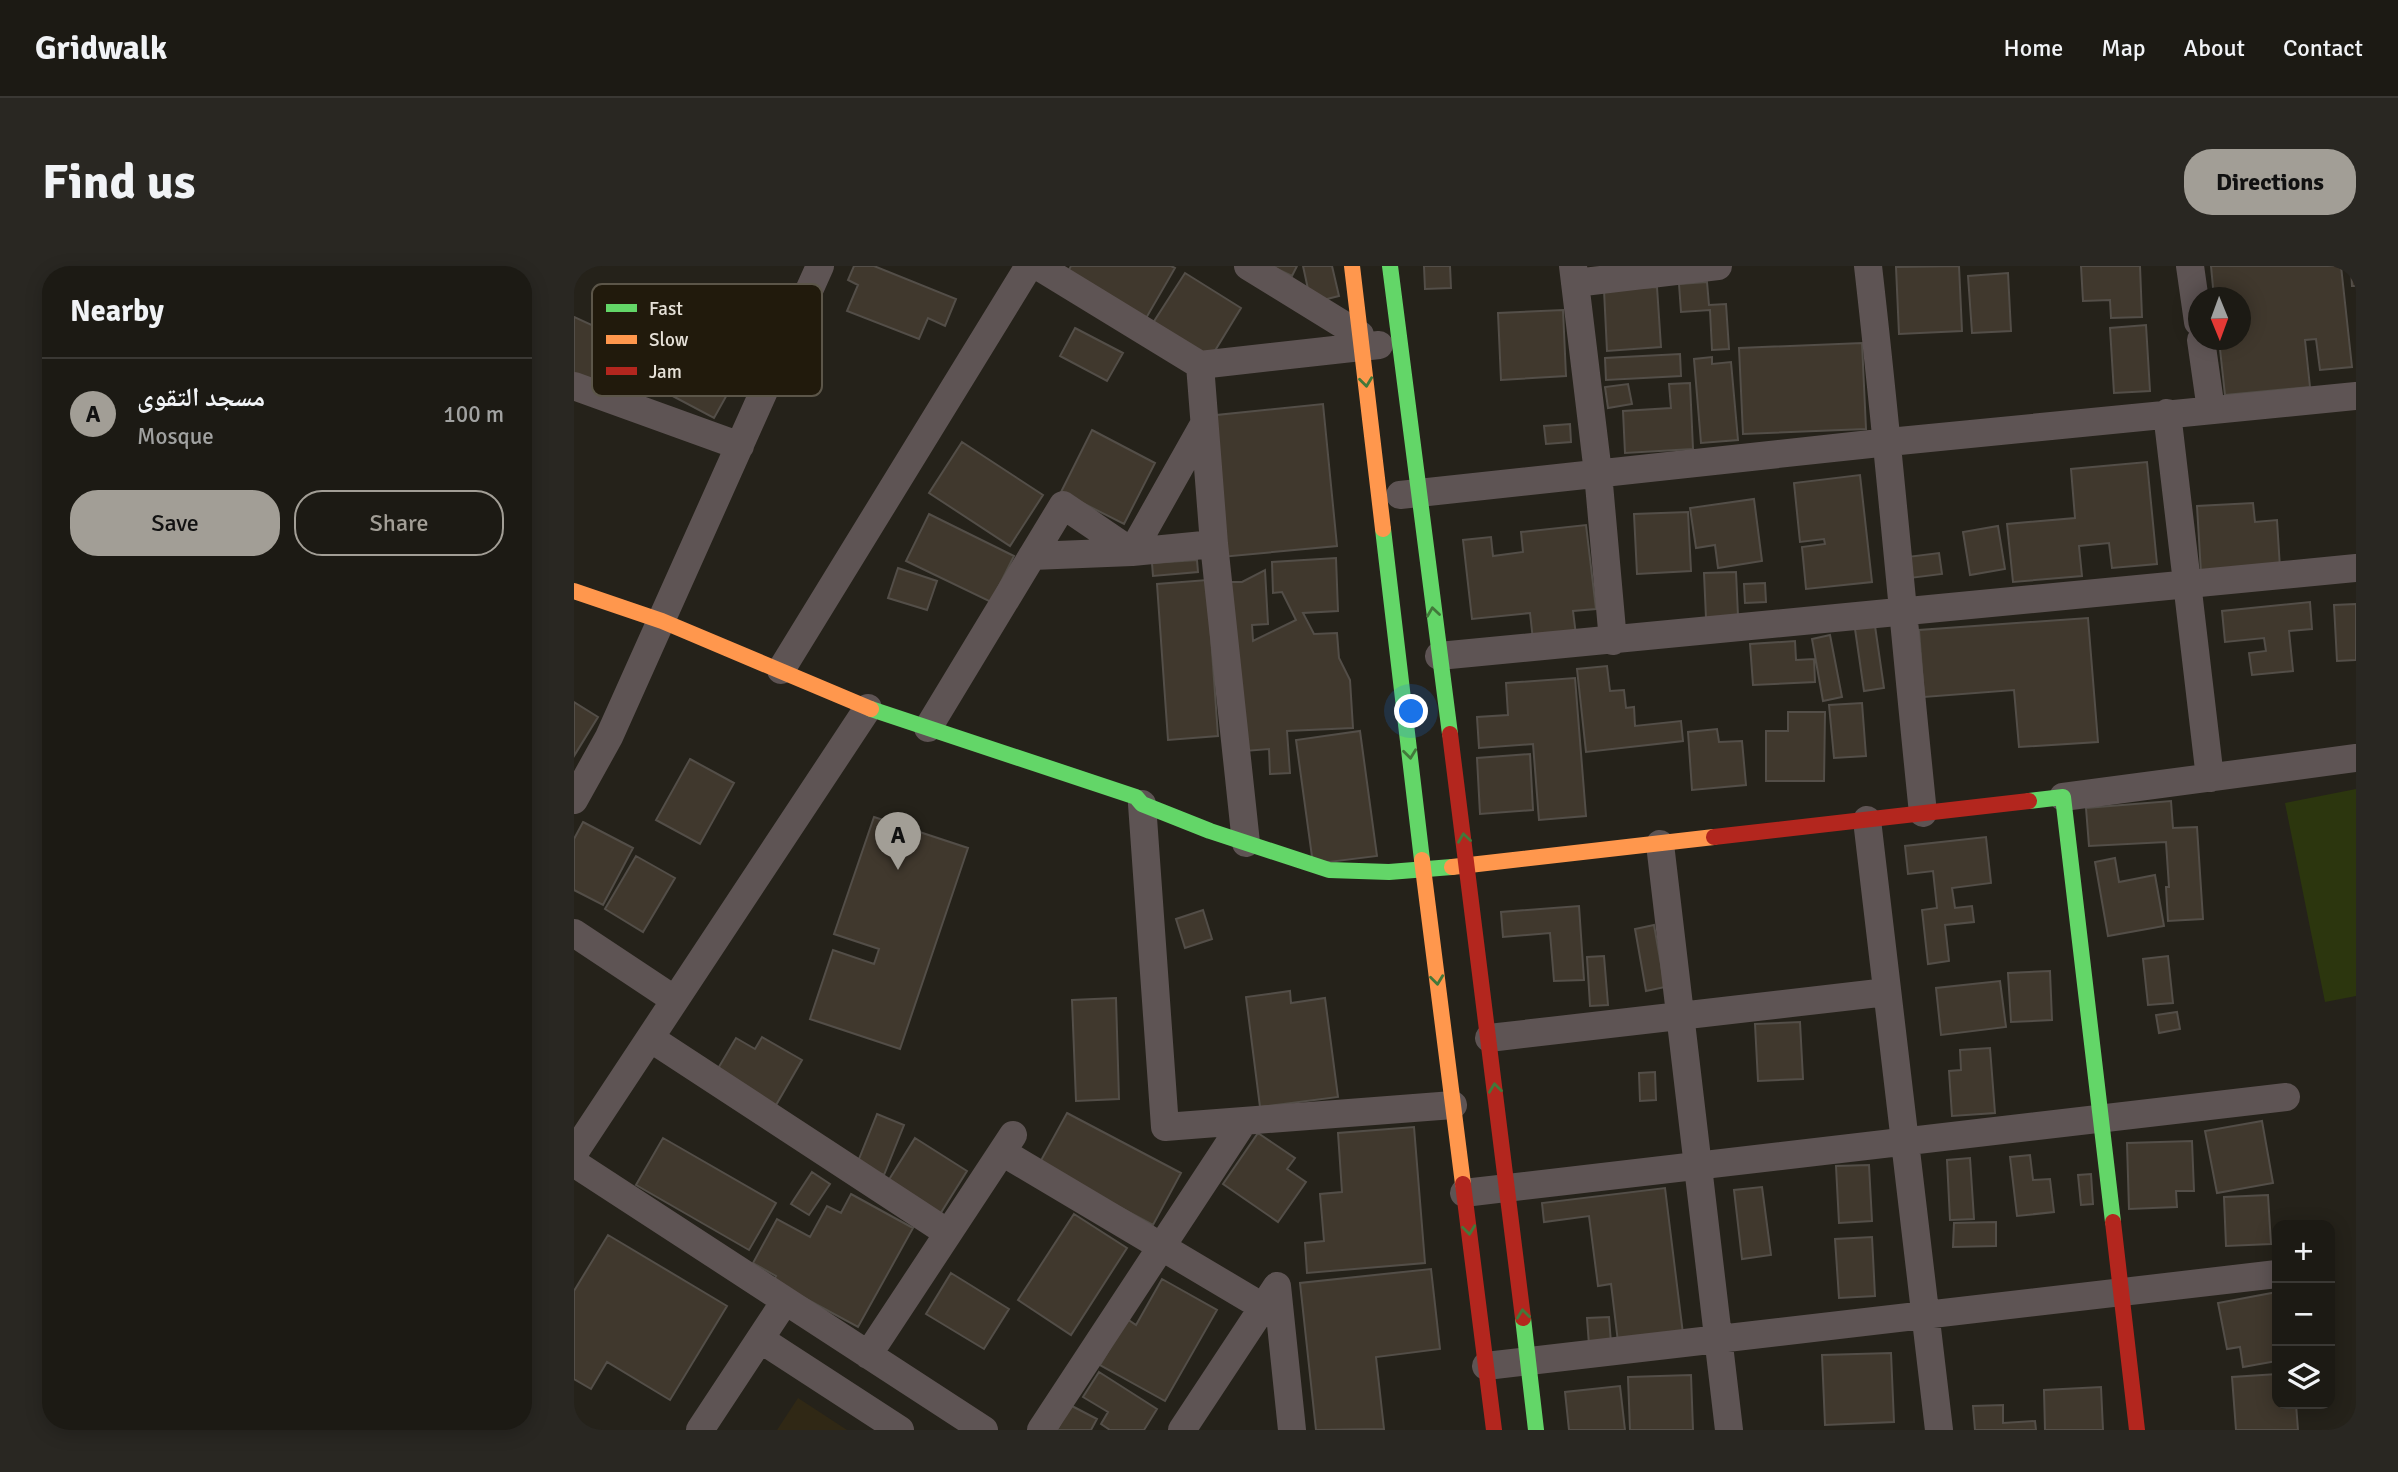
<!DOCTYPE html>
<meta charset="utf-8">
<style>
:root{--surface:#1c1a14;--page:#292722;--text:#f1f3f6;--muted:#a0a1a0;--line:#3a3834;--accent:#a29e96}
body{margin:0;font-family:Signika,"Noto Naskh Arabic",sans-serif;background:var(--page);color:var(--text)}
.controls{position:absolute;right:21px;bottom:21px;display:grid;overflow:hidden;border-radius:14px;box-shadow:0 4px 18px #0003}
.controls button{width:63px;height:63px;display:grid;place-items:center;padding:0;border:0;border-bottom:2px solid var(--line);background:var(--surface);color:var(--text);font:35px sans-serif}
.compass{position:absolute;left:1614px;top:21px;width:63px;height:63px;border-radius:50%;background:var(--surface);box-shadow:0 4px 18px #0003;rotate:179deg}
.you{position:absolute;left:838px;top:446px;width:24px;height:24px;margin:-18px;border:5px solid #fff;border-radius:50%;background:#1a73e8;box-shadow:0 0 0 10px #1a73e833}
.badge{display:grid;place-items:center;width:46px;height:46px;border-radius:50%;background:var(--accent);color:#111;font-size:23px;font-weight:700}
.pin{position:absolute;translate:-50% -58px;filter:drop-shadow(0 2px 4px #0008)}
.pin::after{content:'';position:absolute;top:37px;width:24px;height:21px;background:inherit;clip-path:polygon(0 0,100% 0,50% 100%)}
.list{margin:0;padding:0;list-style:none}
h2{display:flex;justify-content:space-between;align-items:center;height:91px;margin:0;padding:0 28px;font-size:30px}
h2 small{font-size:23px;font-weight:400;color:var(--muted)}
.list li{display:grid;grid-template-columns:46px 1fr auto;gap:21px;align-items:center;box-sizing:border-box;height:112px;padding:0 28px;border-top:2px solid var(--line)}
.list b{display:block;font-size:26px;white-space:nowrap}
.list p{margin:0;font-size:23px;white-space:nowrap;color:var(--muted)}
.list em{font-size:23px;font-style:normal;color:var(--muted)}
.actions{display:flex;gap:14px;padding:21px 28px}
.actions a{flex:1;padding:16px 0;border:2px solid var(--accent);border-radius:28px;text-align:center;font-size:24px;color:var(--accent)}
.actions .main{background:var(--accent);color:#111}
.icon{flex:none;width:38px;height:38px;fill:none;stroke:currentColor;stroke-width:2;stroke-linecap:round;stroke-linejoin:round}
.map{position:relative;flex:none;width:1782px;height:1164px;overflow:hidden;border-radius:28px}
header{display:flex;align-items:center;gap:42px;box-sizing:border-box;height:98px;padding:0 35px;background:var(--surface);border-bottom:2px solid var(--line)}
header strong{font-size:33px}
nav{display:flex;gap:38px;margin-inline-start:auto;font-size:24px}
.intro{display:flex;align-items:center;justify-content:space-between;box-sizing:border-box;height:168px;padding:0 42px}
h1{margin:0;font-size:49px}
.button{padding:18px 32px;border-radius:28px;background:var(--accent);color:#111;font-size:24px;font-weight:700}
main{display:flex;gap:42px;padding:0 42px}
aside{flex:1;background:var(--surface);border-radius:28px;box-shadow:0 4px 18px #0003}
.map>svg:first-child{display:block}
.built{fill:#302815}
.garden{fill:#2c360e}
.building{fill:#40382d;stroke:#534e48;stroke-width:2}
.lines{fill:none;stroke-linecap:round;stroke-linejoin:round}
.street{stroke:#5e5454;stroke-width:28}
.fast{stroke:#63d668;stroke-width:16}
.slow{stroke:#ff974d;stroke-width:16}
.jam{stroke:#b3261e;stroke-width:16}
.oneway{stroke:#42783a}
.key{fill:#211a0c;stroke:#5c5649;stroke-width:2}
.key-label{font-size:19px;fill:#e6e1d8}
</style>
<header>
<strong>Gridwalk</strong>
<nav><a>Home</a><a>Map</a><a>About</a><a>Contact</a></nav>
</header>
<div class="intro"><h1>Find us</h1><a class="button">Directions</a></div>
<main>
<aside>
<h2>Nearby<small></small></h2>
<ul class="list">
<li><span class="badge">A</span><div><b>مسجد التقوى</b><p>Mosque</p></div><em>100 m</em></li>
</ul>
<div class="actions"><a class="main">Save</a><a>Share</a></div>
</aside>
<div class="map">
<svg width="1782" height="1164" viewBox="0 0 1782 1164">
<rect width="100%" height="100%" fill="#25221a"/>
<path class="built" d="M 224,1132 L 273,1164 L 203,1164 Z"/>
<path class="garden" d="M 1782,523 L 1782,730 L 1751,736 L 1711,537 Z"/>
<path class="building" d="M 280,0 L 300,0 L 382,33 L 371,60 L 354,52 L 345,73 L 273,45 L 284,19 L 274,14 Z
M 497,0 L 597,0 L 601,2 L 571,54 L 492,9 Z
M 697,0 L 723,0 L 718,10 Z
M 729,0 L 758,0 L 765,30 L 737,37 Z
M 850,0 L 876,0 L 877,22 L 851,23 Z
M 1385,0 L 1388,65 L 1325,68 L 1322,1 Z
M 1507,0 L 1566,0 L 1568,51 L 1537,52 L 1536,34 L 1509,35 Z
M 1637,0 L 1767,0 L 1778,101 L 1746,104 L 1742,73 L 1731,74 L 1736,121 L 1651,129 L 1645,74 L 1666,74 L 1666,32 L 1640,32 Z
M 1777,0 L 1782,0 L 1782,20 L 1778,20 Z
M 611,7 L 667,42 L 634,96 L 577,60 Z
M 1434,7 L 1437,65 L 1398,67 L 1394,10 Z
M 1133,16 L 1135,39 L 1152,38 L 1155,83 L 1138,84 L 1136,44 L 1107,46 L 1105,18 Z
M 1083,21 L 1087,81 L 1033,85 L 1030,24 Z
M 144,30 L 193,57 L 140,152 L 91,126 Z
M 989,44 L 992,110 L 927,114 L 924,47 Z
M 0,51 L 59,78 L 37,127 L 0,110 Z
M 1572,59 L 1576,125 L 1540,127 L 1536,62 Z
M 501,62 L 549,87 L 533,115 L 486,90 Z
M 1288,77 L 1292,163 L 1169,168 L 1165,82 Z
M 1106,88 L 1107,110 L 1032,114 L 1031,92 Z
M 1138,91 L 1138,98 L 1157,96 L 1164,174 L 1127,177 L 1120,93 Z
M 1116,117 L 1119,183 L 1051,187 L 1049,145 L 1097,142 L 1095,118 Z
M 1054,118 L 1058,138 L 1034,142 L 1031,121 Z
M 749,138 L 763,280 L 647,291 L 633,150 Z
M 996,158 L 997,176 L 972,178 L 970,160 Z
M 518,164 L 581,197 L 550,258 L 487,226 Z
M 388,176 L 469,229 L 436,280 L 355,227 Z
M 1573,196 L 1583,298 L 1538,302 L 1535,277 L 1505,280 L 1508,310 L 1439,316 L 1433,258 L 1501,252 L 1497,203 Z
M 1286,209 L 1298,316 L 1232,323 L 1228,281 L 1251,278 L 1250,273 L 1226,276 L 1220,217 Z
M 1180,233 L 1188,295 L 1144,302 L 1141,279 L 1122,282 L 1116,242 Z
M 1679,237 L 1681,256 L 1703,254 L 1706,302 L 1627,307 L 1623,240 Z
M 1114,246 L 1117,305 L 1063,308 L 1060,248 Z
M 355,248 L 440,290 L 417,336 L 332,295 Z
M 1012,259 L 1022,343 L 999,345 L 1002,369 L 959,374 L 956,347 L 898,353 L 889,274 L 917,271 L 919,290 L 949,286 L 947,266 Z
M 1424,260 L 1431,303 L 1396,309 L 1389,266 Z
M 1365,287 L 1368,308 L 1336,312 L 1333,291 Z
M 762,292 L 764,345 L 729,347 L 740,368 L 763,367 L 765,392 L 776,414 L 779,462 L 713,465 L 716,507 L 696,508 L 695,483 L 671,485 L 655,316 L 668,316 L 691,304 L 694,358 L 678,359 L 679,375 L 722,354 L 708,326 L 699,327 L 698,296 Z
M 623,294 L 624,306 L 579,310 L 578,297 Z
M 324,302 L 363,315 L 353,344 L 314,332 Z
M 1162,306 L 1164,350 L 1132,352 L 1130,307 Z
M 633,314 L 644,470 L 594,474 L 583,318 Z
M 1191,317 L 1192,336 L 1171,337 L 1170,318 Z
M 1736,336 L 1738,363 L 1715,365 L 1719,405 L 1678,409 L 1675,387 L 1692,385 L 1690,372 L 1651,376 L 1648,345 Z
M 1782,338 L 1782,394 L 1763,395 L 1760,339 Z
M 1514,352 L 1524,476 L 1445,481 L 1440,424 L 1350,431 L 1345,364 Z
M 1301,360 L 1310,422 L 1290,425 L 1281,363 Z
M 1256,369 L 1268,431 L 1249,435 L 1238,373 Z
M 1221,375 L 1222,394 L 1240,393 L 1241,416 L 1179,419 L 1176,378 Z
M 1033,400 L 1036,425 L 1050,424 L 1052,442 L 1060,441 L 1061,460 L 1107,455 L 1109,475 L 1012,486 L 1003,403 Z
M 1001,412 L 1012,550 L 965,554 L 959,478 L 905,482 L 903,451 L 934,449 L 932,417 Z
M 0,436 L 24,451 L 0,490 Z
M 1288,437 L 1292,490 L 1260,492 L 1255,439 Z
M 1214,446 L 1251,446 L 1250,515 L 1192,515 L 1192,465 L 1214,465 Z
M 1143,463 L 1145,476 L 1168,475 L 1172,519 L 1118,524 L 1114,466 Z
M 786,465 L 803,590 L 739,598 L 722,474 Z
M 956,488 L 959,544 L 906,548 L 903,492 Z
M 116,493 L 160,517 L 126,578 L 82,554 Z
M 1597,535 L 1599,562 L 1623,561 L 1629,653 L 1594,655 L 1592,621 L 1595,621 L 1592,576 L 1515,580 L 1512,542 Z
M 300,551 L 394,582 L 326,783 L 236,753 L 259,684 L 300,698 L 305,683 L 260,668 Z
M 9,556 L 59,582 L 29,639 L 0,624 L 0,573 Z
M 1412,571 L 1417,617 L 1378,622 L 1381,642 L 1398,640 L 1400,656 L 1371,659 L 1375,695 L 1354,698 L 1348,644 L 1363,642 L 1359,605 L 1334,608 L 1331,580 Z
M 62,590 L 101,612 L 69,666 L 31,643 Z
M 1541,592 L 1545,616 L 1581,609 L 1590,660 L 1534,670 L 1521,596 Z
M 1005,640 L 1010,714 L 980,715 L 976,667 L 929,671 L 927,646 Z
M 629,644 L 638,673 L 611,682 L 602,653 Z
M 1080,659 L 1091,721 L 1072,725 L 1061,663 Z
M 1030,690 L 1034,739 L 1016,740 L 1013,691 Z
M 1594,690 L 1599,737 L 1574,739 L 1569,693 Z
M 1476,705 L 1478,754 L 1437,756 L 1434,707 Z
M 1426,715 L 1432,761 L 1367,769 L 1362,722 Z
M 716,725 L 717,737 L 751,732 L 764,831 L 686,841 L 672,731 Z
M 542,732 L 545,833 L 502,835 L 498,734 Z
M 1603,746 L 1606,763 L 1585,767 L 1582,749 Z
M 1226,756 L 1229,813 L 1184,815 L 1181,758 Z
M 188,771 L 228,794 L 198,846 L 139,811 L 162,772 L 181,783 Z
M 1416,782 L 1421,847 L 1378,850 L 1375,805 L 1387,804 L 1386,784 Z
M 1081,806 L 1082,834 L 1066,835 L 1065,807 Z
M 493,847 L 607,907 L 579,959 L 465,898 Z
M 303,848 L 330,859 L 310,909 L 283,898 Z
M 1688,855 L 1699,917 L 1643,927 L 1631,865 Z
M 840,861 L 851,997 L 733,1007 L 731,977 L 750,975 L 746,928 L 768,926 L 764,867 Z
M 684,867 L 721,892 L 713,903 L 732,916 L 704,956 L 649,918 Z
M 89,872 L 202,937 L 175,984 L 62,919 Z
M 341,872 L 393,905 L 363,953 L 311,920 Z
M 1618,875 L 1620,925 L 1602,925 L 1603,941 L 1555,943 L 1553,877 Z
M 1456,889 L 1459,914 L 1476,913 L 1480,946 L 1443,950 L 1436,891 Z
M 1396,892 L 1400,953 L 1376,954 L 1373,894 Z
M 1295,899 L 1298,955 L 1265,957 L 1262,900 Z
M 238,906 L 256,918 L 235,949 L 217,938 Z
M 1517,908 L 1519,938 L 1507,939 L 1504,909 Z
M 1188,921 L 1197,989 L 1168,993 L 1160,924 Z
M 1091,922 L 1109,1068 L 1044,1076 L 1037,1018 L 1024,1020 L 1015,950 L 970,956 L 968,937 Z
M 277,928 L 339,962 L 284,1061 L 199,1015 L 202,1010 L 179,997 L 203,953 L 236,971 L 253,940 L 267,947 Z
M 1694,929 L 1697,978 L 1652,980 L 1650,931 Z
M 500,948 L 553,982 L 497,1069 L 444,1034 Z
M 1422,956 L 1422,980 L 1379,981 L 1380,957 Z
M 34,969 L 153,1040 L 96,1134 L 33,1096 L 17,1123 L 0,1113 L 0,1025 Z
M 1298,971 L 1301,1030 L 1265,1032 L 1261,973 Z
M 857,1003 L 866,1083 L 802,1091 L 810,1163 L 742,1164 L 726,1017 Z
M 377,1007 L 435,1043 L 410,1083 L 352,1048 Z
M 588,1013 L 643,1044 L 591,1135 L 526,1099 L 553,1053 L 562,1059 Z
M 1703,1026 L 1703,1095 L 1669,1101 L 1666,1081 L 1653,1083 L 1644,1037 Z
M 1035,1051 L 1037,1077 L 1015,1079 L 1013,1052 Z
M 1317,1087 L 1320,1156 L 1251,1159 L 1248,1089 Z
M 525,1106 L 583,1143 L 570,1164 L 536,1164 L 527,1158 L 534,1146 L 509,1131 Z
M 1703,1108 L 1703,1138 L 1722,1138 L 1724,1164 L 1662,1164 L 1658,1111 Z
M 1117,1109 L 1119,1164 L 1056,1164 L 1054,1111 Z
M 1046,1120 L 1051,1164 L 995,1164 L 991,1126 Z
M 1527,1121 L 1529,1164 L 1471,1164 L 1470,1124 Z
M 496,1139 L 523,1153 L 517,1164 L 483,1164 Z
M 1429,1139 L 1429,1157 L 1461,1155 L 1462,1164 L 1401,1164 L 1399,1140 Z"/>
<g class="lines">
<path class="street" d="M 464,0 L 626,99 L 805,79
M 674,0 L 786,69
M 999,0 L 1024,207 L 1039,375
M 1294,0 C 1315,182 1330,365 1349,547
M 1616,0 L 1624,56
M 1001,17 L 1144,0
M 1627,74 L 1637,144
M 626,99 L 640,278 L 672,577
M 0,120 L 166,180
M 1593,147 L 1636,512
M 826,229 L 1315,176 L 1782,130
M 458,290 L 558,286 L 630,158
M 865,390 L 1782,302
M 207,404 L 455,0
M 354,462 L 489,239 L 558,286 L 640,278
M 1489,531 L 1782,492
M 0,534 L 35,471 L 246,0
M 568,538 L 591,861 L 879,839
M 1293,554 L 1365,1164
M 1086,578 L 1155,1164
M 0,667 L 101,734
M 76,772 L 374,967
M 915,772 L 1313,726
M 428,886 L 689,1041
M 0,887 L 294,442
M 0,897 L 410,1164
M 890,927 L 1712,831
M 703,1020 L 718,1164
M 186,1073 L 326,1164
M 294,1089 L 439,869
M 912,1100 L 1703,1008
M 126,1164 L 211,1035
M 467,1164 L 670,855
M 608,1164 L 703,1020"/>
<path class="fast" d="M 816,0 L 876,468
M 809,263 L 848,594
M 297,443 L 562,531 L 568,538 L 636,565 L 755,604 L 815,606 L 878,601
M 1455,535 L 1489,531 L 1539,956
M 949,1052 L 962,1164"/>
<path class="slow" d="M 778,0 L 809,263
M 0,325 L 88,355 L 297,443
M 848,594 L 889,918
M 878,601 L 1140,571"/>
<path class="jam" d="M 876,468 L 949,1052
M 1140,571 L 1455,535
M 889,918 L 920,1164
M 1539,956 L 1563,1164"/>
</g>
<defs><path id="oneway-chevron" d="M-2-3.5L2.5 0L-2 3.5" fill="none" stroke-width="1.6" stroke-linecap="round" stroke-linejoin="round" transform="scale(1.75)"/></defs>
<g class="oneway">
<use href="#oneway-chevron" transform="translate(792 116) rotate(83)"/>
<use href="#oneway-chevron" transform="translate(859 346) rotate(-98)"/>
<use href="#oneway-chevron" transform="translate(836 488) rotate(83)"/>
<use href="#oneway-chevron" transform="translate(890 572) rotate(-98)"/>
<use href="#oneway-chevron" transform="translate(863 714) rotate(83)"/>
<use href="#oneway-chevron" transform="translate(921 822) rotate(-97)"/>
<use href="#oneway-chevron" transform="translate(895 964) rotate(83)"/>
<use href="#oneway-chevron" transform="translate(949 1048) rotate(-97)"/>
</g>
<rect x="18" y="18" width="230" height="112" rx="10" class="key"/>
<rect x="32" y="38" width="31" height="8" fill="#63d668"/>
<rect x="32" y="69" width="31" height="9" fill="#ff974d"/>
<rect x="32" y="101" width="31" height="8" fill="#b3261e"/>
<g class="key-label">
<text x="75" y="49">Fast</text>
<text x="75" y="80">Slow</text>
<text x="75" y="112">Jam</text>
</g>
</svg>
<div class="controls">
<button>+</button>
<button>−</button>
<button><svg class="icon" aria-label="layers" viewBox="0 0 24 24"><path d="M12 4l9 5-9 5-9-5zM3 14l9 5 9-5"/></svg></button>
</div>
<svg class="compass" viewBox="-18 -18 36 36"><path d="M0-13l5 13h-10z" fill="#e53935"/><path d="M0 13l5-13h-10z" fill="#a0a1a0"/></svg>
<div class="you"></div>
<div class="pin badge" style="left:324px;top:604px">A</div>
</div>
</main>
